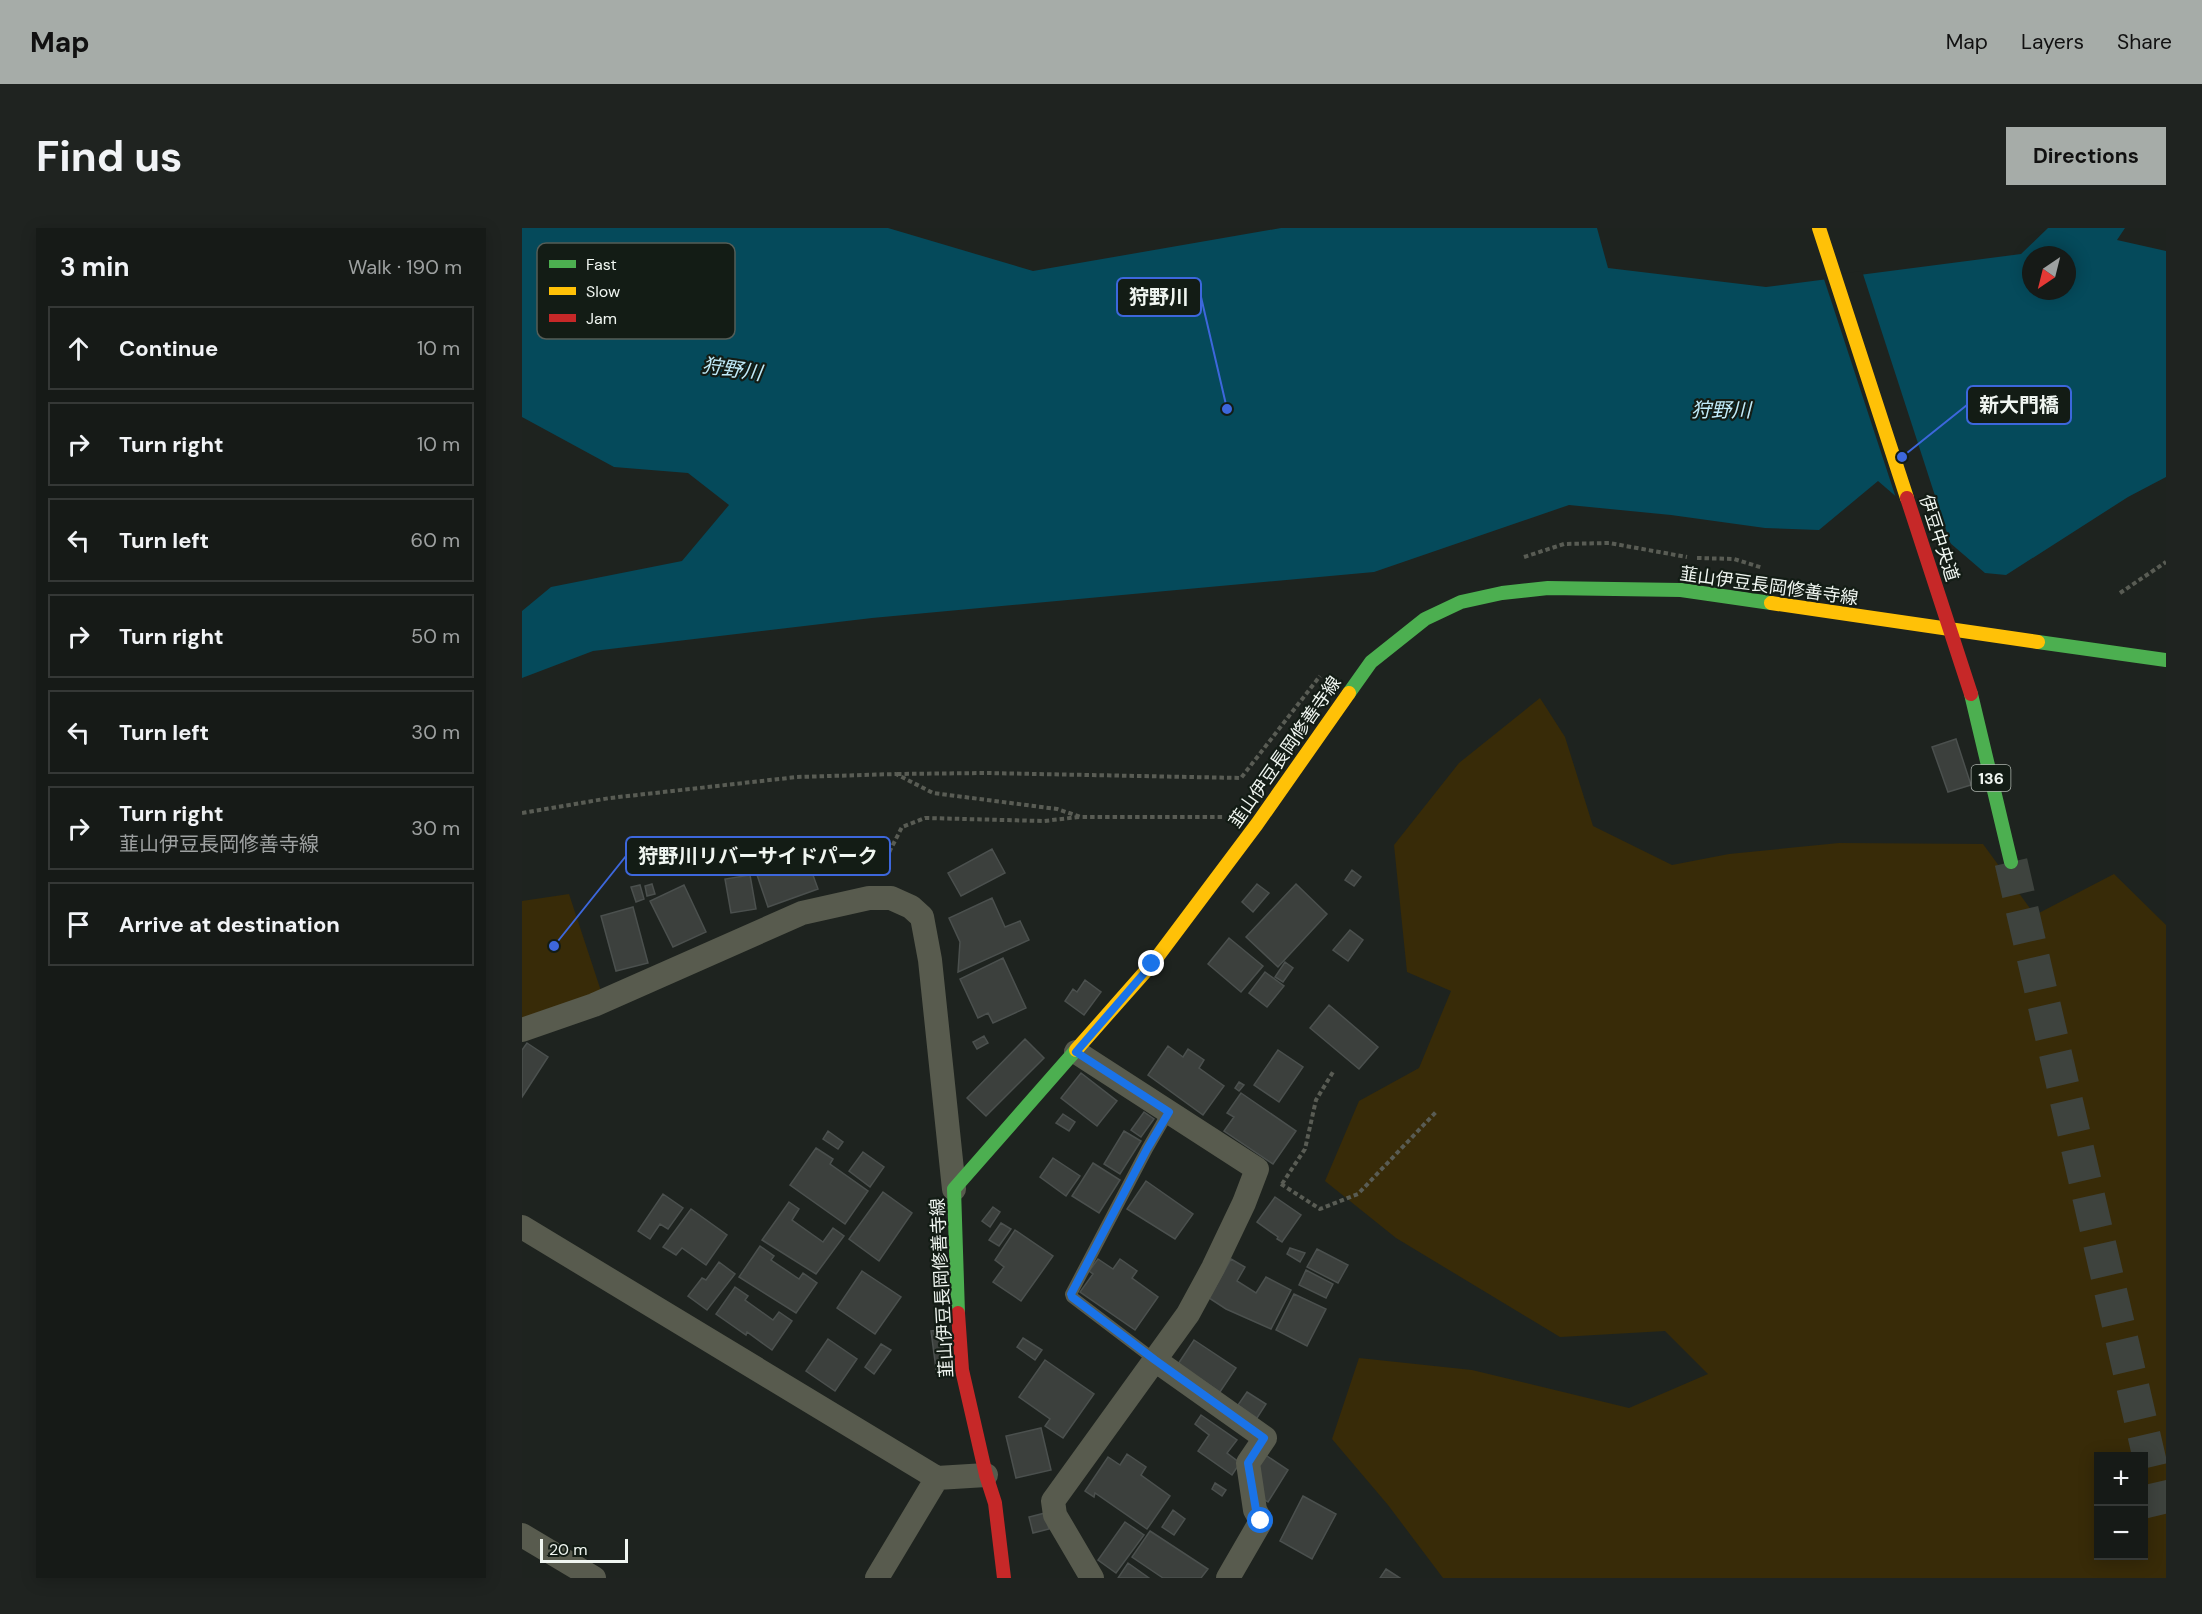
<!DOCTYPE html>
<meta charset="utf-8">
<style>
:root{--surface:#161a17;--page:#1f2320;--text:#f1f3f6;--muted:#9ea1a1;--line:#353836;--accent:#a6aca8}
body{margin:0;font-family:"DM Sans","Noto Sans JP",sans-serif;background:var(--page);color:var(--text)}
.controls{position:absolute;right:18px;bottom:18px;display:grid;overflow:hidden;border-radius:0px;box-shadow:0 3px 15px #0003}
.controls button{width:54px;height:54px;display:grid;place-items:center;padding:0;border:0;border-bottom:2px solid var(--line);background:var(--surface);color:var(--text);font:30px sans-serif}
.compass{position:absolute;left:1500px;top:18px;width:54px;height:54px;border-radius:50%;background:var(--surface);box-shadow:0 3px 15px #0003;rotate:215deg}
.scale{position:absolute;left:18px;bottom:15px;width:88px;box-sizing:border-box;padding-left:6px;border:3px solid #f0f6f1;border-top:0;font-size:16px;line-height:21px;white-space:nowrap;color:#f0f6f1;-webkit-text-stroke:4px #131c15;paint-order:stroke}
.stop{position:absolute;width:18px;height:18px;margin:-14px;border:4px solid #1a73e8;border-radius:50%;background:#fff}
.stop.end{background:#1a73e8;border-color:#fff;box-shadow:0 2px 6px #0008}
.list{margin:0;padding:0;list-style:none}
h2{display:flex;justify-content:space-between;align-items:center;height:78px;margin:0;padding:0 24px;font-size:26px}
h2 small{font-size:20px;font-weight:400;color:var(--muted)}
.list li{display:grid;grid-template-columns:39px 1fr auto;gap:18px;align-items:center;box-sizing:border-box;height:84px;margin:0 12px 12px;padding:0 12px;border:2px solid var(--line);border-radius:0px}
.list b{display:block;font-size:22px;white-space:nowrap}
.list p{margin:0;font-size:20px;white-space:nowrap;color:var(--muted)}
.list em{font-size:20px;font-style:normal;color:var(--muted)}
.icon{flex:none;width:33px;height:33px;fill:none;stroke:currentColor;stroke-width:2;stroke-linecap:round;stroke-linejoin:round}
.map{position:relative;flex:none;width:1644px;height:1350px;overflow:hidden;border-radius:0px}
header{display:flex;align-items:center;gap:36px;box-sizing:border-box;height:84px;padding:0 30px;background:var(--accent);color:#111}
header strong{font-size:28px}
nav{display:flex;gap:33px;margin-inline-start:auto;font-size:21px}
.intro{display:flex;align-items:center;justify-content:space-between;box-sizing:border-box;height:144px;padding:0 36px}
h1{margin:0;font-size:42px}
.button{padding:15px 27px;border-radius:0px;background:var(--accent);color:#111;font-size:21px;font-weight:700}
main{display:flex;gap:36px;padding:0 36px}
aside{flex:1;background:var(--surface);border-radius:0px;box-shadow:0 3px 15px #0003}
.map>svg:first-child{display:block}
.green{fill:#382b08;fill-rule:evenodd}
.water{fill:#054a5b;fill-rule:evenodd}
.pier{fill:#1e231f}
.building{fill:#3c403d;stroke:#4b504e;stroke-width:1.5}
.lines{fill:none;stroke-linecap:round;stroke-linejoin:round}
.highway-tunnel{stroke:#3e433e;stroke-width:33;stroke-dasharray:33 16;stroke-linecap:butt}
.path{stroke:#595c54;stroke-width:4;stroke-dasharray:4.5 3;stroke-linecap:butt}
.lane{stroke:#585b4e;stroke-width:12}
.street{stroke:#585b4e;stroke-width:24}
.fast{stroke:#4caf50;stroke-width:14}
.slow{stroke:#ffc107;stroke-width:14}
.jam{stroke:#c62828;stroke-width:14}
.slow-bridge{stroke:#ffc107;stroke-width:14}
.jam-bridge{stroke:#c62828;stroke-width:14}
.route{stroke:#1a73e8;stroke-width:8}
.labels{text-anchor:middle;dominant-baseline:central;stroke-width:4.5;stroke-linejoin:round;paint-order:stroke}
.shield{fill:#131c15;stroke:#aeb5af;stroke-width:1.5}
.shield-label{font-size:16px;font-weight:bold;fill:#f0f6f1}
.street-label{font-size:18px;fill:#f0f6f1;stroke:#131c15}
.water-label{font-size:20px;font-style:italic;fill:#c1ebf9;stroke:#131c15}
.key{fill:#131c15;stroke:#555d57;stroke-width:1.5}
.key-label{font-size:16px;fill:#f0f6f1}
.leader{fill:none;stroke:#3d67dc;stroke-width:2}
.callout-dot{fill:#3d67dc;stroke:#131c15;stroke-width:2}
.callout{fill:#131c15;stroke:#3d67dc;stroke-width:2}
.callout-label{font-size:20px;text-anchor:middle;font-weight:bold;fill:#f0f6f1}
</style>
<header>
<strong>Map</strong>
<nav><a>Map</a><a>Layers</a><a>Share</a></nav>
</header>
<div class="intro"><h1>Find us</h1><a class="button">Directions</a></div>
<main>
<aside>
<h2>3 min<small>Walk · 190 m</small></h2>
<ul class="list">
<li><svg class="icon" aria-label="ahead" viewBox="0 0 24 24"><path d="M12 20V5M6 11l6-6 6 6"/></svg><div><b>Continue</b></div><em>10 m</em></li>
<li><svg class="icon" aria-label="right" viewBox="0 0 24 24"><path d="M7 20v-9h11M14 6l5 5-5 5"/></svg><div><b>Turn right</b></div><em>10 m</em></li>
<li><svg class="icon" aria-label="left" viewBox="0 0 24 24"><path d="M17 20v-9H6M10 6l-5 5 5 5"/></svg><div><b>Turn left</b></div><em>60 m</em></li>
<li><svg class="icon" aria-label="right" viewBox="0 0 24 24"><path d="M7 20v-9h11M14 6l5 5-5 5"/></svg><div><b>Turn right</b></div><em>50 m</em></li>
<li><svg class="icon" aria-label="left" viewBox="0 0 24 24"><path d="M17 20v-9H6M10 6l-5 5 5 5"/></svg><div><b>Turn left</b></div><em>30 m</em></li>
<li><svg class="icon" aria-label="right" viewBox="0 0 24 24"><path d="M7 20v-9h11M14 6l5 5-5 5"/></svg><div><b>Turn right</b><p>韮山伊豆長岡修善寺線</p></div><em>30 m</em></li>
<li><svg class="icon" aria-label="arrive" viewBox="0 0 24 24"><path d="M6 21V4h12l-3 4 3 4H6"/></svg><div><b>Arrive at destination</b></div></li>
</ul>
</aside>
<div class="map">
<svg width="1644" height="1350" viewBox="0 0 1644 1350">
<rect width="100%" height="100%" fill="#1e231f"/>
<path class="green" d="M 1018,470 L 1043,509 L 1071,598 L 1150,637 L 1207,626 L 1317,615 L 1461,616 L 1513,687 L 1592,646 L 1644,697 L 1644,1350 L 921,1350 L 866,1277 L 810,1211 L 837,1130 L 950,1142 L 1107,1180 L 1186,1146 L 1143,1103 L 1038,1109 L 874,1010 L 803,953 L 837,873 L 897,840 L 929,763 L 885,744 L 872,617 L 937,535 ZM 1576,1228 L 1622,1228 L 1622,1328 L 1576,1328 Z
M 47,666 L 79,763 L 0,790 L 0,673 Z"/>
<path class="water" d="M 0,0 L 366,0 L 511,43 L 759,0 L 1075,0 L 1086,40 L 1244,59 L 1499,26 L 1526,0 L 1603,0 L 1595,12 L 1644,23 L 1644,249 L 1606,269 L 1484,347 L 1463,345 L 1356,253 L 1297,302 L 1243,300 L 1149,287 L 1047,277 L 852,344 L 350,390 L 71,423 L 0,450 L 0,383 L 29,359 L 160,333 L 207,277 L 166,245 L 92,239 L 0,189 ZM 1509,27 L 1545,27 L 1545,63 L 1509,63 Z"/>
<path class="pier" d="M 1340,43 L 1430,320 L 1375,273 L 1301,48 Z"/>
<path class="building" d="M 1434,511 L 1449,557 L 1426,564 L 1410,519 Z
M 470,621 L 483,645 L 439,668 L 426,645 Z
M 283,625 L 296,661 L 246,679 L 234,644 L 251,638 L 249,632 L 264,627 L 266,632 Z
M 830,642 L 839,649 L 832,658 L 823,652 Z
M 228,647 L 234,681 L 209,685 L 203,651 Z
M 130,656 L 133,666 L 125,668 L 123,658 Z
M 735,656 L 747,665 L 731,684 L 720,674 Z
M 774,656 L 805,686 L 756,739 L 724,709 Z
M 118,657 L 122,671 L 114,674 L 109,659 Z
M 162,657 L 184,704 L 151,719 L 128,673 Z
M 470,670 L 483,699 L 498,693 L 507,712 L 436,744 L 438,714 L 427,690 Z
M 111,679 L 126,735 L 94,743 L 79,688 Z
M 828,702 L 841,712 L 826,733 L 811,722 Z
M 707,710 L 741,738 L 719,764 L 686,736 Z
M 481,730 L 504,780 L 471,795 L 466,785 L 456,790 L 438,751 Z
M 763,734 L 771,740 L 761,754 L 753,749 Z
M 743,744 L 762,758 L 745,779 L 727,765 Z
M 563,752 L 579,764 L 562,787 L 543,773 L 551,761 L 555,764 Z
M 807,777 L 856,819 L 837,841 L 788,800 Z
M 462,808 L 466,815 L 455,821 L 451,814 Z
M 503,811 L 522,830 L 464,888 L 445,870 Z
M 5,815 L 26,829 L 0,869 L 0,822 Z
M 646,818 L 661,829 L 666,821 L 682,832 L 677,840 L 702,858 L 681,887 L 626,847 Z
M 756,822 L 781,839 L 757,874 L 732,857 Z
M 559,845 L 595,873 L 575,898 L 539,870 Z
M 717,854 L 722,857 L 717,863 L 713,860 Z
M 719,865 L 774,903 L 751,936 L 702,903 L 712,889 L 705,885 Z
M 622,884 L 632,891 L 619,909 L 609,902 Z
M 541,886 L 553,894 L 547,903 L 534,895 Z
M 306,903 L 321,914 L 316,921 L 301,911 Z
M 602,903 L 619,913 L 598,946 L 582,936 Z
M 294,920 L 311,931 L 308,936 L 346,963 L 323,996 L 268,957 Z
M 341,924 L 362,939 L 348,959 L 327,943 Z
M 531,930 L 558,948 L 544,968 L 518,949 Z
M 571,935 L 598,952 L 577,985 L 550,968 Z
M 624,953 L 671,986 L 653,1011 L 605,981 Z
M 361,964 L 390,985 L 357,1033 L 327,1011 Z
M 141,966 L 161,980 L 146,1001 L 138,996 L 128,1011 L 116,1003 Z
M 753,969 L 779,987 L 760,1014 L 755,1011 L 756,1009 L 735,994 Z
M 267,974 L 277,981 L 270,992 L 301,1014 L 311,1000 L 322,1008 L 294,1046 L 240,1012 Z
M 471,979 L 478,984 L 468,999 L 460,993 Z
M 169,981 L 205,1007 L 184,1037 L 160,1020 L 154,1027 L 141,1019 Z
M 479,995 L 489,1001 L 477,1018 L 467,1012 Z
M 493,1002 L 531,1028 L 499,1073 L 471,1054 L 482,1039 L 473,1032 Z
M 238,1018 L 252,1028 L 249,1032 L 277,1051 L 281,1045 L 295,1055 L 274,1085 L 217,1049 Z
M 768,1020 L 783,1025 L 778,1034 L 765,1026 Z
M 795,1021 L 826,1037 L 816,1055 L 785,1039 Z
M 576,1031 L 591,1041 L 598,1031 L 615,1043 L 610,1050 L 636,1069 L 613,1102 L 558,1064 L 571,1046 L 567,1043 Z
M 709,1031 L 723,1039 L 715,1053 L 734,1065 L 744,1049 L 769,1062 L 749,1101 L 704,1081 L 687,1070 Z
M 197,1034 L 213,1046 L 185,1082 L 166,1068 L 180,1050 L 184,1052 Z
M 784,1042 L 811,1056 L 804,1070 L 777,1057 Z
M 340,1043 L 379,1069 L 353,1106 L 315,1080 Z
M 213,1059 L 226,1068 L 223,1072 L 251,1092 L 257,1084 L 270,1093 L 250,1122 L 225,1104 L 224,1107 L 194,1086 Z
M 772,1066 L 804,1081 L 785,1118 L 754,1102 Z
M 418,1102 L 424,1139 L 414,1141 L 409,1103 Z
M 501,1110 L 520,1122 L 513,1132 L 495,1119 Z
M 306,1111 L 335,1131 L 313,1163 L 284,1143 Z
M 672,1112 L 714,1140 L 698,1164 L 656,1136 Z
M 359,1116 L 369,1122 L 352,1146 L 343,1139 Z
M 523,1132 L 572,1166 L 541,1210 L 523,1198 L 528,1191 L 497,1169 Z
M 725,1164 L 744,1176 L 735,1190 L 716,1177 Z
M 679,1187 L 715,1212 L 705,1225 L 718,1235 L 710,1247 L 676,1223 L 687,1207 L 673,1196 Z
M 519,1200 L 529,1242 L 494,1250 L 484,1208 Z
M 605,1226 L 624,1239 L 619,1247 L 648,1268 L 625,1301 L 573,1265 L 572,1269 L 563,1263 L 586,1229 L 598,1237 Z
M 742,1226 L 766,1242 L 746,1274 L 737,1268 L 735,1237 Z
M 693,1255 L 704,1262 L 700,1268 L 690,1261 Z
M 781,1268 L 814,1286 L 790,1331 L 758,1313 Z
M 651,1282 L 663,1291 L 652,1307 L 640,1299 Z
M 523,1285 L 527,1301 L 511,1305 L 507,1289 Z
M 603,1294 L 622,1307 L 594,1345 L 576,1332 Z
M 628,1303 L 686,1341 L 679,1350 L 641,1350 L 610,1329 Z
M 606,1335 L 627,1350 L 596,1350 Z
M 864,1341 L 878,1350 L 858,1350 Z"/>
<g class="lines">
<path class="highway-tunnel" d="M 1489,634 L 1644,1302"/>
<path class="path" d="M 1002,329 L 1042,316 L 1087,315 L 1165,329
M 1175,330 L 1212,331 L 1241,340
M 1598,365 L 1644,334
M 375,546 L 464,545 L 719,550 L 798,448
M 0,585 L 88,570 L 275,549 L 374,546 L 411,565 L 535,581 L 559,589 L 701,589
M 357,644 L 380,599 L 403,590 L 522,593 L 557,589
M 759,956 L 798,981 L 836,966 L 914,884
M 760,956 L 783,921 L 794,872 L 811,844"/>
<path class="lane" d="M 633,1132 L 550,1069 L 549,1066 L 625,921 L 647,883"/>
<path class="street" d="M 0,802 L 72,777 L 280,685 L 347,670 L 369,670 L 389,679 L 400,689 L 408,732 L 432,961
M 554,824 L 735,941 L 722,975 L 691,1040 L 666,1086 L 531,1273 L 533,1287 L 570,1350
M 0,999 L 415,1250 L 464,1247
M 633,1132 L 743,1210 L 726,1235 L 733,1282 L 739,1293 L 706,1350
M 0,1307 L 72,1350
M 355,1350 L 415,1250"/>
<path class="fast" d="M 1516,414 L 1644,432
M 827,465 L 849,434 L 903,391 L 939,374 L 980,365 L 1026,360 L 1159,362 L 1249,375
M 1449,466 L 1489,634
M 436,1085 L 432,961 L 554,822"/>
<path class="slow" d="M 1249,375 L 1516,414
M 554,822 L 630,736 L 735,596 L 827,465"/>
<path class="jam" d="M 436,1085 L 440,1142 L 464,1247 L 473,1275 L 482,1350"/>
<path class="slow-bridge" d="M 1297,0 L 1385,270"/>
<path class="jam-bridge" d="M 1385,270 L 1449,466"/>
</g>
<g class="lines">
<path class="route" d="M 630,736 L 554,824 L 647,884 L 625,921 L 549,1066 L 550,1069 L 633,1132 L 742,1210 L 726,1235 L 734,1282 L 739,1293"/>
</g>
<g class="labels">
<rect class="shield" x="1449.5" y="537" width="39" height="26" rx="4.5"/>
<g class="shield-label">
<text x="1469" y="550">136</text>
</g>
<g class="street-label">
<text transform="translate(1417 310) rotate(72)">伊豆中央道</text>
<text transform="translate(1247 358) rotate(8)">韮山伊豆長岡修善寺線</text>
<text transform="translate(763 524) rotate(-55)">韮山伊豆長岡修善寺線</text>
<text transform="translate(420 1060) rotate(-93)">韮山伊豆長岡修善寺線</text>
</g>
<g class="water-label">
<text transform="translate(210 141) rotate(8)">狩野川</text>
<text x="1199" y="182">狩野川</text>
</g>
</g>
<rect x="15" y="15" width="198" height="96" rx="9" class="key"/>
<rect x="27" y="32" width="27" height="8" fill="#4caf50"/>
<rect x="27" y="59" width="27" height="8" fill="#ffc107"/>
<rect x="27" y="86" width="27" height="8" fill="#c62828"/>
<g class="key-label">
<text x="64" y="42">Fast</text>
<text x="64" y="69">Slow</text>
<text x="64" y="96">Jam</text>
</g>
<path class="leader" d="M705 181L679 69M1380 229L1445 177M32 718L104 628"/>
<g class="callout-dot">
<circle cx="705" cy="181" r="6"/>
<circle cx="1380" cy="229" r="6"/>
<circle cx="32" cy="718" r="6"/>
</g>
<g class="callout">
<rect x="595" y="50" width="84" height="38" rx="6"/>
<rect x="1445" y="158" width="104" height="38" rx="6"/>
<rect x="104" y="609" width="264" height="38" rx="6"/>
</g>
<g class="callout-label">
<text x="637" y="76">狩野川</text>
<text x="1497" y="184">新大門橋</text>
<text x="236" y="635">狩野川リバーサイドパーク</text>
</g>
</svg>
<div class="controls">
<button>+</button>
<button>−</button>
</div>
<svg class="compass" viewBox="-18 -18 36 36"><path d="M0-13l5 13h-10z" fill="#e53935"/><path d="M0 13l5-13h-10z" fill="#9ea1a1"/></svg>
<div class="scale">20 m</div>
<div class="stop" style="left:739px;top:1293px"></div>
<div class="stop end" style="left:630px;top:736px"></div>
</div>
</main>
